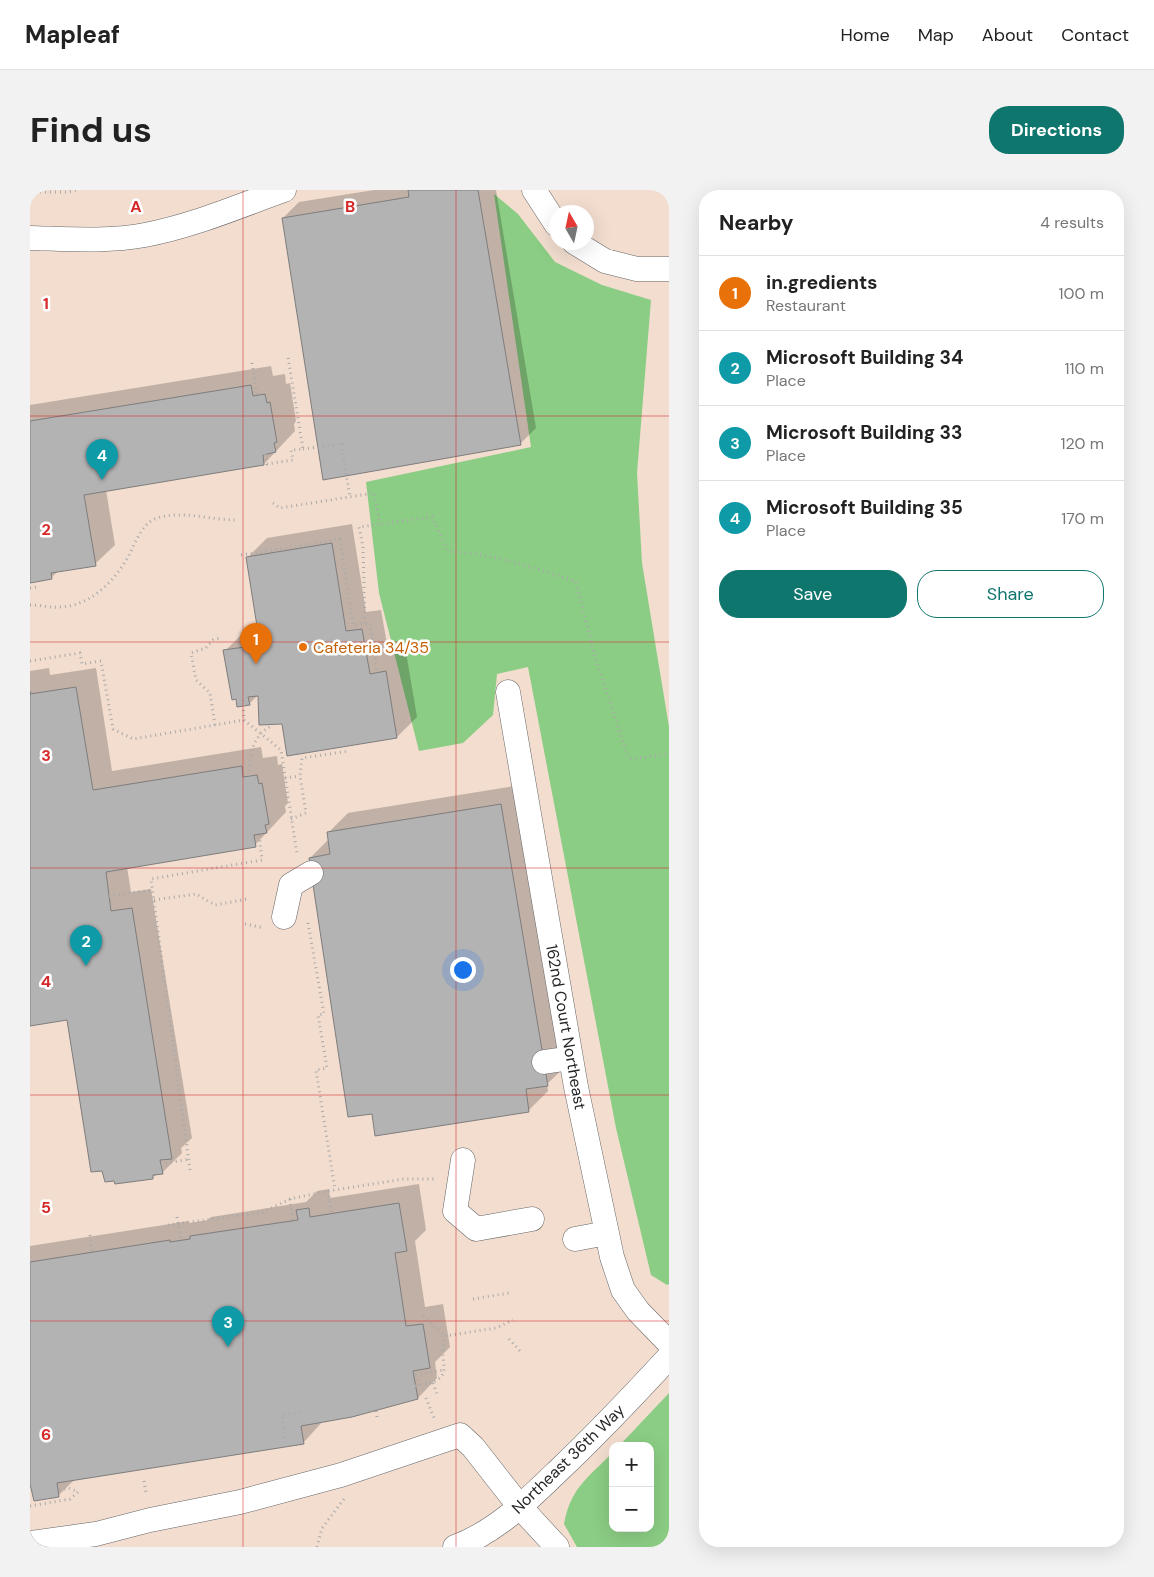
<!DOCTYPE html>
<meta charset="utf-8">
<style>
:root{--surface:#fff;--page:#f2f2f2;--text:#222;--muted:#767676;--line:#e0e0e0;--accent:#0f766e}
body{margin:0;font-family:"DM Sans",sans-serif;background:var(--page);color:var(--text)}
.controls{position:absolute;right:15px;bottom:15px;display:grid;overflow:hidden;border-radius:10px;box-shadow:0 5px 20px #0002}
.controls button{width:45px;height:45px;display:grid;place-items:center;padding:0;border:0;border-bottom:1px solid var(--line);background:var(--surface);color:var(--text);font:25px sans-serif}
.compass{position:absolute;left:519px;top:15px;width:45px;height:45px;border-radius:50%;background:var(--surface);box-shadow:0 5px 20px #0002;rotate:351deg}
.you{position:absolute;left:432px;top:779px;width:18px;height:18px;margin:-12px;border:4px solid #fff;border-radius:50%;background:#1a73e8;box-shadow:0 0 0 8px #1a73e833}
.badge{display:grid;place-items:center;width:32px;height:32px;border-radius:50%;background:var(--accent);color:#fff;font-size:16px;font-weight:700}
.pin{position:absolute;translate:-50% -41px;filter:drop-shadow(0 1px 2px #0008)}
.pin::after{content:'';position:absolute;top:26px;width:18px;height:15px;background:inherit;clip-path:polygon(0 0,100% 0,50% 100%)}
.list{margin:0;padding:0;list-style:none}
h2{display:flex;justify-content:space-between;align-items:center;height:65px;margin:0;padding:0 20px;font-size:21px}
h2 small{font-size:16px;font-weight:400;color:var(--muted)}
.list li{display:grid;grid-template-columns:32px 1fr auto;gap:15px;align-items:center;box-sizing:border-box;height:75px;padding:0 20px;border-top:1px solid var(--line)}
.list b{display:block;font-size:19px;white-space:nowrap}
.list p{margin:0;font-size:16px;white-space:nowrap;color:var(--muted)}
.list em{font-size:16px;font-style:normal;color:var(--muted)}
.actions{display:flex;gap:10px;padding:15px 20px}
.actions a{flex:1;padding:11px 0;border:1px solid var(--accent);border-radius:20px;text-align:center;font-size:18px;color:var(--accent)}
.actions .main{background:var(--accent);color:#fff}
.map{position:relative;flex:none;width:639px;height:1357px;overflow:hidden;border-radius:20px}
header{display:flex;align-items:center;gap:30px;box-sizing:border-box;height:70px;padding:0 25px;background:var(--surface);border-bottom:1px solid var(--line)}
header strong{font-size:24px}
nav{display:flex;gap:28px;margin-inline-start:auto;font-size:18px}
.intro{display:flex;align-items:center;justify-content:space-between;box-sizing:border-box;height:120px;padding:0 30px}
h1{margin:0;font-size:35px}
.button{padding:12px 22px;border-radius:20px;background:var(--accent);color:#fff;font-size:18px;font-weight:700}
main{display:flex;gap:30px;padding:0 30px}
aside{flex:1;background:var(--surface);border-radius:20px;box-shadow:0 5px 20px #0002}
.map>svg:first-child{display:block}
.commercial{fill:#f2ddcf;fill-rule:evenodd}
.green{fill:#8bcd84}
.shadow{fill:#0003}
.building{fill:#b4b3b4;stroke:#7e7d7e}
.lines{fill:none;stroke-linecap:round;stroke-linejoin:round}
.minor-casing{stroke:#666667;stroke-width:25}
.path{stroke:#a9a9aa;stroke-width:3;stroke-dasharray:1 4;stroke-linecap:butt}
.minor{stroke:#fff;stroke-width:24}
.grid{fill:none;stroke:#d62828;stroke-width:1;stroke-opacity:0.55}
.food-dot{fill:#e8710a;stroke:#fff;stroke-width:2}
.labels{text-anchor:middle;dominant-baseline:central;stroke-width:5;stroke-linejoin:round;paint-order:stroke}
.food-label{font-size:16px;fill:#c56008;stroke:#fff;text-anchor:start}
.street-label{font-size:16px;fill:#262627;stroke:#fff}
.grid-label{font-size:16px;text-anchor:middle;font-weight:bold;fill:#d62828;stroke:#fff;stroke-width:5;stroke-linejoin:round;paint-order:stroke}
</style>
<header>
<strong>Mapleaf</strong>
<nav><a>Home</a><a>Map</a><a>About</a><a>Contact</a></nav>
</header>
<div class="intro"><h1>Find us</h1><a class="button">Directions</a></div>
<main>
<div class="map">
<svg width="639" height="1357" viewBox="0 0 639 1357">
<rect width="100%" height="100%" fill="#ebebed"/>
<path class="commercial" d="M 0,0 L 639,0 L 639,1357 L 0,1357 ZM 526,22 L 556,22 L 556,52 L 526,52 ZM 583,1256 L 620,1256 L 620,1338 L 583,1338 Z"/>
<path class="green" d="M 464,4 L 488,24 L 525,72 L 572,95 L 621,110 L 607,283 L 612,373 L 639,537 L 639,1094 L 637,1095 L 621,1085 L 586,938 L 498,477 L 467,484 L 463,525 L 433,553 L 389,561 L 349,403 L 336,292 L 501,257 Z
M 639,1203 L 639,1357 L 547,1357 L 534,1334 C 541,1297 558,1288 583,1262 L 583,1338 L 620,1338 L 620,1256 L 589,1256 Z"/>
<path class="shadow" d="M 344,0 L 466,0 L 506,238 L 490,254 L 253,28 L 269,12 Z
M 241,176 L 243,186 L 255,184 L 256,194 L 260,193 L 266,231 L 264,234 L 265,241 L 234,274 L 76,300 L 85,355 L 65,374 L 29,380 L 21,388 L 0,392 L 0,215 Z
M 322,334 L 336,422 L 351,420 L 359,465 L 376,462 L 387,527 L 367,547 L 253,533 L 229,504 L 219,514 L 195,461 L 215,441 L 229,439 L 217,368 L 237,348 Z
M 19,478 L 20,485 L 66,478 L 82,581 L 231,557 L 233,568 L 247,566 L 248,575 L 252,574 L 258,613 L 255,616 L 256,622 L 225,655 L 97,677 L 101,702 L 121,699 L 162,948 L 151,958 L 152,963 L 132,983 L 122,987 L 38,829 L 0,835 L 0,481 Z
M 490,595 L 537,875 L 517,894 L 518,901 L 498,921 L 343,923 L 280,668 L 299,649 L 298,643 L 318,623 Z
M 389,994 L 396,1040 L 385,1051 L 395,1117 L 413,1114 L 420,1157 L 405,1172 L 407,1188 L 388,1208 L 293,1231 L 274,1252 L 45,1289 L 28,1306 L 0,1293 L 0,1056 L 159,1031 L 159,1033 L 178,1030 L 181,1027 L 276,1012 L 287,1001 L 299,999 L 300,1008 Z"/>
<path class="building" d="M 378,0 L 448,0 L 491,255 L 293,290 L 252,28 L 379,7 Z
M 221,195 L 223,206 L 235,204 L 237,213 L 240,212 L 247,252 L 244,253 L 246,262 L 233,265 L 234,275 L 54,305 L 66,376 L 21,383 L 22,389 L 0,393 L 0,231 Z
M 302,353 L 316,441 L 332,439 L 340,484 L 356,481 L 367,548 L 257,566 L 252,534 L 229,535 L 228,506 L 218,507 L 220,515 L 207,517 L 206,509 L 202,510 L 193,460 L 230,455 L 216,367 Z
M 46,497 L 63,600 L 212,576 L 213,587 L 227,585 L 229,594 L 232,593 L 239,634 L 235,635 L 237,643 L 224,645 L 226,657 L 76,682 L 81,721 L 102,718 L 142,969 L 130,970 L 133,984 L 123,985 L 123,989 L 85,994 L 84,991 L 75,992 L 72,981 L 61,982 L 37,830 L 0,836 L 0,501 L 0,504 Z
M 471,614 L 518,896 L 496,899 L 499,922 L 345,946 L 342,924 L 318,927 L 279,668 L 300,664 L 297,642 Z
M 369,1013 L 377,1061 L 365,1063 L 376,1136 L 393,1134 L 400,1178 L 383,1181 L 388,1209 L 322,1227 L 271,1236 L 274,1254 L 27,1293 L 29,1307 L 4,1311 L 0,1294 L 0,1072 L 140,1050 L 140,1052 L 160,1049 L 160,1046 L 268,1030 L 266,1020 L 279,1018 L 280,1027 Z"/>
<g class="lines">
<g class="minor-casing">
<path id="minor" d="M 504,0 L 526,34
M 0,48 C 38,49 77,52 115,45 C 163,36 209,16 254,0
M 544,52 L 575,71 L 607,79 L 639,79
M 478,502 L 546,897 L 582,1067 L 593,1100 L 608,1121 L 639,1153
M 254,727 L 261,695 L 281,683
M 514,872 L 541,868
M 433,970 L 425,1021 L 446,1039 L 502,1029
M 545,1049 L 577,1043
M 0,1353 L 66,1344 L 120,1330 L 210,1312 L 311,1285 L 430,1245 L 443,1257 L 490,1317 L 527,1357
M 425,1357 C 466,1342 498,1310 529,1280 C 567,1244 603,1206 639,1167"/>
</g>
<path class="path" d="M 0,2 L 38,2 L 46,0
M 222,173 L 227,205
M 311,254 L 320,307
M 273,259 L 317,253
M 235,264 L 237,274 L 263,270 L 261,260 L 273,259 L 258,167
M 243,313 L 250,318 L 344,303 L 350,334
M 211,365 L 310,349 L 323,435 L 340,433 L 347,483
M 0,398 L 7,397
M 0,415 C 10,415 20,418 30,417 C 64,416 90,385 103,357 C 109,345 114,333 127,328 C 152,320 181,330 206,330
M 335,433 L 333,357 L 329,337 L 402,327 L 418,361 C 463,364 504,377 546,392 L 565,467 L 598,567 L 602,569 L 639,564
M 225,442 L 228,442
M 0,471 L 50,463 L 52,474 L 71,471 L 83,539 L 103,549 L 214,530
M 213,510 L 214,530 L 251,560 L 267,664
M 185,535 L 180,503 L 166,490 L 161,463 L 176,458 L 183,450 L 190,448
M 219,586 C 220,564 221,548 241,536
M 255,588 L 270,586
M 261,629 L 276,623 L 270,586 L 272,568 L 319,561
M 79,706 L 122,700
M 124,710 L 166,704 L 185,715 L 218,709
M 278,733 L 294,824 L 288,825 L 297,878 L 286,880 L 305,1000
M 215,734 L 234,738
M 131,974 L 160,969
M 160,980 L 121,689 L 232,670 L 229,644
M 298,1001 L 302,1024
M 260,1009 L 263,1030
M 147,1027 L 151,1050
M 138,1035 L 233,1022 L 260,1009 L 298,1001 L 374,989 L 406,989
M 60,1045 L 62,1062
M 443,1109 L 479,1103
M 393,1126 L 415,1146
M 415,1146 L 466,1138 L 483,1130
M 479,1149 L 490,1161
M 403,1193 L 407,1204
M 388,1195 L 386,1185 L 414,1180
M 385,1196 C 431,1189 406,1176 415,1146
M 396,1208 L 404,1228
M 346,1221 L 347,1227
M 255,1248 L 252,1225 L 273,1222
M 114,1291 L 116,1303
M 0,1316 L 40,1309 L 48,1302 L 39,1298 L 28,1300
M 287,1357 L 292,1338 L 314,1309"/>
<use href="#minor" class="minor"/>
</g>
<path class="grid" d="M 213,0 L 213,1357M 426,0 L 426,1357M 0,226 L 639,226M 0,452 L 639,452M 0,678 L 639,678M 0,905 L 639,905M 0,1131 L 639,1131"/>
<circle class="food-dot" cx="273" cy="457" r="5"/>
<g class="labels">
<g class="food-label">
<text x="283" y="457">Cafeteria 34/35</text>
</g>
<g class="street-label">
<text transform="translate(536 837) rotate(80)">162nd Court Northeast</text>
<text transform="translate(538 1269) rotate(-44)">Northeast 36th Way</text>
</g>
</g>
<g class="grid-label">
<text x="106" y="22">A</text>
<text x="320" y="22">B</text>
<text x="16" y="119">1</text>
<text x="16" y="345">2</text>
<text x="16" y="571">3</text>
<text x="16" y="797">4</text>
<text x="16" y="1023">5</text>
<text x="16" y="1250">6</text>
</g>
</svg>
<div class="controls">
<button>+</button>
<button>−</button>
</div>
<svg class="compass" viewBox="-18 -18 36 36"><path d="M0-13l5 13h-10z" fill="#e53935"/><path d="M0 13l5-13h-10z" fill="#767676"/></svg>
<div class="you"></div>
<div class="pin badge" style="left:226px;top:474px;background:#e8710a">1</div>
<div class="pin badge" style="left:56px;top:776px;background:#0f9aa8">2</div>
<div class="pin badge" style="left:198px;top:1157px;background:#0f9aa8">3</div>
<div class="pin badge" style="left:72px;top:290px;background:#0f9aa8">4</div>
</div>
<aside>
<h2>Nearby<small>4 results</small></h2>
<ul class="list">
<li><span class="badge" style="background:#e8710a">1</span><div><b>in.gredients</b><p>Restaurant</p></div><em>100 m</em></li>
<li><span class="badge" style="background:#0f9aa8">2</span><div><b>Microsoft Building 34</b><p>Place</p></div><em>110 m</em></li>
<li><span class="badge" style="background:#0f9aa8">3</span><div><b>Microsoft Building 33</b><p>Place</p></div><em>120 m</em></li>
<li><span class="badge" style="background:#0f9aa8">4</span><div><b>Microsoft Building 35</b><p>Place</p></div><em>170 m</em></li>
</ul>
<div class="actions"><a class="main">Save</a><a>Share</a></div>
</aside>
</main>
